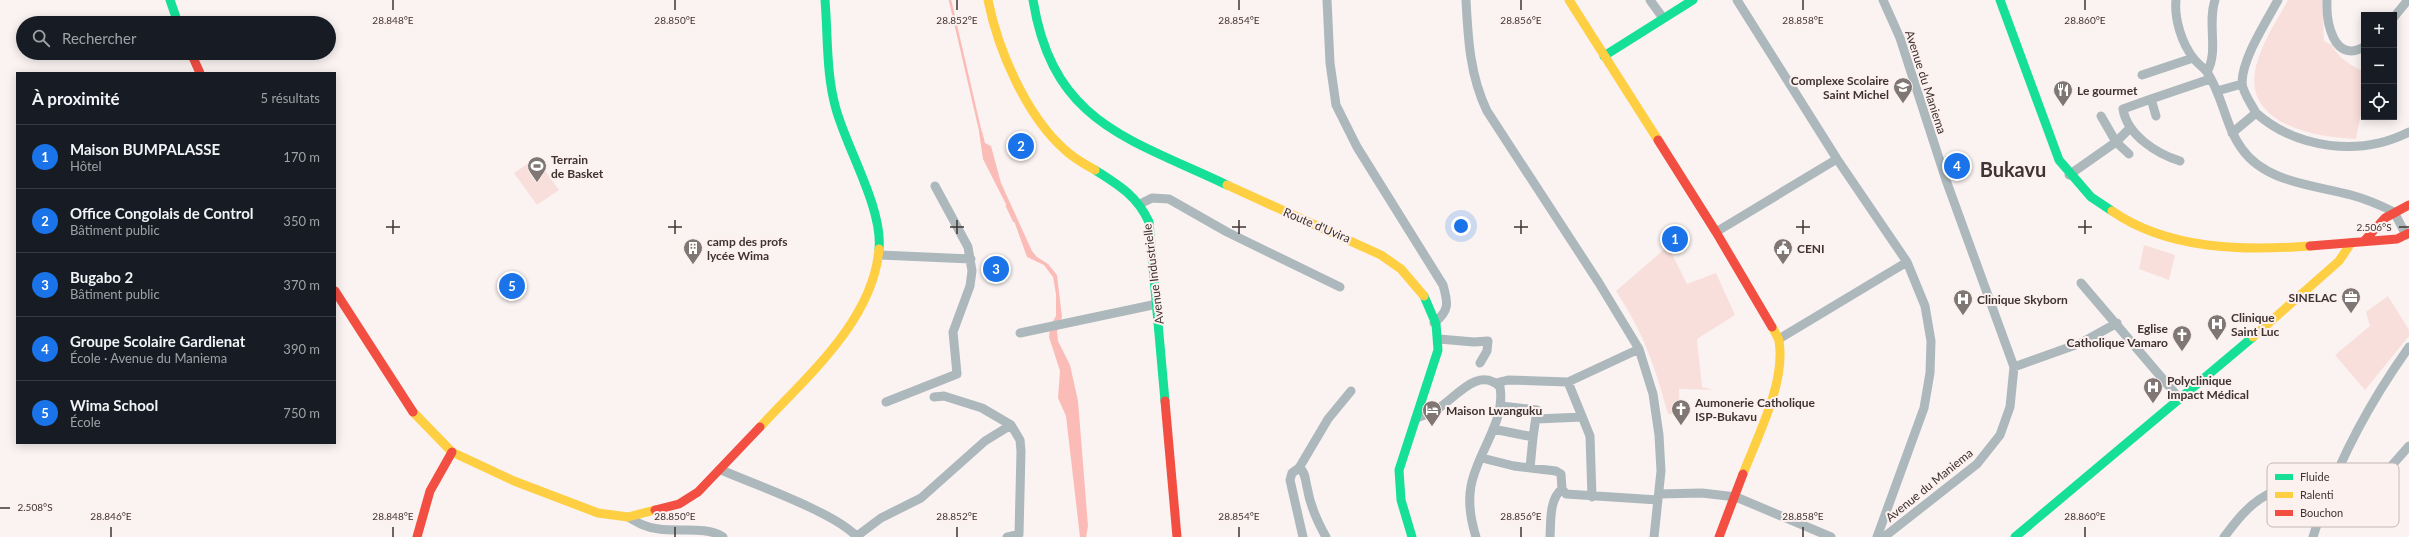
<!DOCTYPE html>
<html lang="fr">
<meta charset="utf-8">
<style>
:root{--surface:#171b24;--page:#20242c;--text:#f1f3f6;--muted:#9ea1a6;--line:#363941;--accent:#1a73e8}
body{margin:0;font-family:Lato,sans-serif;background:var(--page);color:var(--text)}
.controls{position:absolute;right:12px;top:12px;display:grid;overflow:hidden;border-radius:0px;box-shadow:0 2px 10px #0003}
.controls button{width:36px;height:36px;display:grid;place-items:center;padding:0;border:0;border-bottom:1px solid var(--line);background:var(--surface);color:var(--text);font:20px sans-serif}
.you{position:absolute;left:1461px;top:226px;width:14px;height:14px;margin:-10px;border:3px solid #fff;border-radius:50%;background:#1a73e8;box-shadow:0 0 0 6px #1a73e833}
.badge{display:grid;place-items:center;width:26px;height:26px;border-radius:50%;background:var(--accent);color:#fff;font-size:13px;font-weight:700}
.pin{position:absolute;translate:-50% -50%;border:2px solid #fff;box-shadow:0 1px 4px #0006}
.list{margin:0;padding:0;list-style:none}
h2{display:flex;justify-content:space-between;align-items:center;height:52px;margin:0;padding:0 16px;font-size:17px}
h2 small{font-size:13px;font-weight:400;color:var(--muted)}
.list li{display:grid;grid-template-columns:26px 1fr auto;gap:12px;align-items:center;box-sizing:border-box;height:64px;padding:0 16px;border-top:1px solid var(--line)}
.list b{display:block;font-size:15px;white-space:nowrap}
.list p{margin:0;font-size:13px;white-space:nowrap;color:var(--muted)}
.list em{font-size:13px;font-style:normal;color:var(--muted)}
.icon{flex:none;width:22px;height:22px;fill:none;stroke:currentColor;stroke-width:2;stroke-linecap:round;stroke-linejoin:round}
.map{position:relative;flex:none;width:2409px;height:537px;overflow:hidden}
.search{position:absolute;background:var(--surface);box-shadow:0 2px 10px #0003;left:16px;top:16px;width:320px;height:44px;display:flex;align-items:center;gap:10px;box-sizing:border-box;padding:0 14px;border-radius:22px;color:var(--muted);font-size:15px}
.panel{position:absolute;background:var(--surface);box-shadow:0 2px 10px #0003;left:16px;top:72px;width:320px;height:372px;border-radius:0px}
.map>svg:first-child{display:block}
.green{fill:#f9dfdb}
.water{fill:#fbbcb7}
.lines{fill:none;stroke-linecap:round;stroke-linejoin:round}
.stream{stroke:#fbbcb7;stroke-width:2.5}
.street{stroke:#acb8bb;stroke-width:9}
.fast{stroke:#16e098;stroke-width:9}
.slow{stroke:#ffcf43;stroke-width:9}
.jam{stroke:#f24e42;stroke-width:9}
.ticks{fill:none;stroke:#3f3432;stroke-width:1.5}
.labels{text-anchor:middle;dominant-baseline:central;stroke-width:4;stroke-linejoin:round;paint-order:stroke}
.poi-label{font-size:12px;font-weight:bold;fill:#3f3432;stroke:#fdf1ef;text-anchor:start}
.street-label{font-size:12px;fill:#3f3432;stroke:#fdf1ef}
.town-label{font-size:20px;font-weight:bold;fill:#3f3432;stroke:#fdf1ef}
.key{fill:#fdf1ef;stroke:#c4b8b6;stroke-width:1}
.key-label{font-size:11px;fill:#3f3432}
.ticks-label{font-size:10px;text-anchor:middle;fill:#3f3432;stroke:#fdf1ef;stroke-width:4;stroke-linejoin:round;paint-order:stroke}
</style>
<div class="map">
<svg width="2409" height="537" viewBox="0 0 2409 537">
<rect width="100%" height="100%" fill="#faf3f2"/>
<path class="green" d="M 2288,0 L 2322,0 L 2324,41 L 2332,45 C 2338,58 2352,66 2364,72 L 2364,99 L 2356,139 C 2318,138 2246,125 2255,72 C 2259,47 2276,22 2288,0 Z
M 536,158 L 559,190 L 537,205 L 514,173 Z
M 2144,245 L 2175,255 L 2169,280 L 2139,269 Z
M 1668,246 L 1687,284 L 1716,273 L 1735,315 L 1697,339 L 1702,387 L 1714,390 L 1679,389 L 1680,414 L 1668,414 C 1655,366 1644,334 1616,291 Z
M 2388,296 L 2409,330 L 2409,336 L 2365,390 L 2335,355 L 2370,326 L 2366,312 Z"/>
<path class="water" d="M 982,131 L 985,143 L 991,146 L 1001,183 L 1032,251 L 1037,257 L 1048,264 L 1057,275 L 1062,317 L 1057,331 L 1058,341 L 1070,365 L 1078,401 L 1088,526 L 1086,537 L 1080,537 L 1066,416 L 1058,398 L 1060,371 L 1049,337 L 1050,326 L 1056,316 L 1056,294 L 1053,277 L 1044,265 L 1027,257 L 1013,218 L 983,159 L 979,132 Z"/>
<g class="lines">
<path class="stream" d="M 950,0 L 981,134
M 1007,206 L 1014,221"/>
<path class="street" d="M 1327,0 L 1330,63 L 1336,105 L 1357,147 L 1443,285 C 1448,303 1450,310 1434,323
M 1466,0 C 1468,39 1470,76 1487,111 L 1599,283 L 1639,349 L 1653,394 L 1659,435 L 1661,471 L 1654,537
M 1650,0 L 1663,18
M 1737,0 L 1837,159 L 1907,262 L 1925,306 L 1931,341 L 1930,373 L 1924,408 L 1877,537
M 1883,0 L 1900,38 L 1946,180 L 2014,367 L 2010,407 L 2000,435 L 1977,464 L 1884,537
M 2176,0 C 2174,19 2182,44 2194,59 C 2198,64 2204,68 2207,72 C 2223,96 2225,126 2242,149 C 2266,183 2315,185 2351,195 C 2366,199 2380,205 2394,212 L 2406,235
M 2327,0 C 2326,21 2333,64 2364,47
M 2394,17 L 2408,0
M 2207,72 C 2219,51 2207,24 2215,0
M 2142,75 L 2193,58
M 2217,91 L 2242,84
M 2151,99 L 2123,109 C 2127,135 2157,154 2180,161
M 2256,113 C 2252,105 2242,92 2242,82 C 2243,57 2266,22 2278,0
M 2101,116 L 2116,142 L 2129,154
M 2156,116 L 2151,99 L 2210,79
M 2232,133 L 2256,113 C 2297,149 2360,157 2409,132
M 2069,175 L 2116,142 L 2130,128
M 1140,204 L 1152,198 L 1169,199 L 1227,232 L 1340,287
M 1716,232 L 1837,159
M 880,255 L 971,259
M 2081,283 L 2179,398
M 1020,333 L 1157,304
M 1439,339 L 1474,342 L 1488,341 L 1487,351 L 1480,363
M 1779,339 L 1907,262
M 2014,367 L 2081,343 L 2117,323
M 1568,382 L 1590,436 L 1592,497
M 1496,383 L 1508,380 L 1568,382 L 1639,349
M 934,397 L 944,396 L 982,408 L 1011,425 L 1020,440 L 1021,451 L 1019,534 L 1007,537
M 886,402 L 957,374 L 953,332 L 970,286 L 972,271 L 968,247 L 935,186
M 1501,406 L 1537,410 L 1533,437
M 1416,418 C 1424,415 1433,413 1439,408 C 1457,396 1479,366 1500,387 C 1506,422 1477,452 1471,486 C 1468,502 1471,521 1476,537
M 1537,419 L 1582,417
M 1493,429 L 1533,437 L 1530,468
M 1482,458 L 1514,466 L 1556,471 L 1561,474 L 1562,489 L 1566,494 L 1658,500
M 1299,468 L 1328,419 L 1351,391
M 721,470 C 754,484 836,513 857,537
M 2372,488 L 2409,446
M 1659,494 L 1702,493 L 1736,497 L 1831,537
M 628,517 C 638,523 647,528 659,529 C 679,532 707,526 723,537
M 857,536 L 881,518 L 921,498 L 985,441 L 1011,425
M 1303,537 L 1290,480 L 1292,473 L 1299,468 C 1306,472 1305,480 1307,487 C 1310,506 1317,521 1326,537
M 1550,537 C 1551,522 1549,499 1562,489
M 2224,537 C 2235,523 2245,509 2260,499 C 2284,484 2315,476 2341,467
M 2313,537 C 2334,468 2367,406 2409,347"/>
<path class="fast" d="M 170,0 L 178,23
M 825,0 C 828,36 826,74 836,109 C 847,149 883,209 879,249
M 1033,0 C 1053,123 1128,138 1227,185
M 2000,0 L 2059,160 L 2091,197 L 2112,211
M 1604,56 L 1693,0
M 1095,170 C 1119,185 1137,196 1149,222 L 1165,401
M 1412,537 L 1401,500 L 1399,470 L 1438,350 L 1436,324 L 1424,296
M 2015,537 L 2253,337"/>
<path class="slow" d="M 988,0 C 998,50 1026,115 1064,149 C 1073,158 1084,164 1095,170
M 1569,0 L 1658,140
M 1227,185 L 1381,255 L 1401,269 L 1424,296
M 2112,211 C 2168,250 2244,251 2310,246
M 2253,337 L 2339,261 L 2351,243
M 413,412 L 452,452 L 514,481 L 598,513 L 628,517 L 655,510
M 760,427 C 807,376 873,321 879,249
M 1743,474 C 1758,435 1786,382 1779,341 C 1778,336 1774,331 1772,327"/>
<path class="jam" d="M 191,53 L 200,73
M 1658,140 L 1716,232 L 1772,327
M 2365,240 L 2385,218 L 2409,205
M 2310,246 L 2397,239 L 2409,233
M 335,291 L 413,412
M 1165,401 L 1177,537
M 655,510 L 679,504 L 698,492 L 760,427
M 417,537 L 430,491 L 452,452
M 1719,537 L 1743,474"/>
</g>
<path class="ticks" d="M 393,0 L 393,10M 675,0 L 675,10M 957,0 L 957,10M 1239,0 L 1239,10M 1521,0 L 1521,10M 1803,0 L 1803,10M 2085,0 L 2085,10M 393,220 L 393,234M 675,220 L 675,234M 957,220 L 957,234M 1239,220 L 1239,234M 1521,220 L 1521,234M 1803,220 L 1803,234M 2085,220 L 2085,234M 386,227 L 400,227M 668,227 L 682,227M 950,227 L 964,227M 1232,227 L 1246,227M 1514,227 L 1528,227M 1796,227 L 1810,227M 2078,227 L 2092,227M 2399,227 L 2409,227M 0,508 L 10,508M 111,527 L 111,537M 393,527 L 393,537M 675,527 L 675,537M 957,527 L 957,537M 1239,527 L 1239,537M 1521,527 L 1521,537M 1803,527 L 1803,537M 2085,527 L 2085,537"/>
<defs>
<g id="school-pin" transform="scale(1)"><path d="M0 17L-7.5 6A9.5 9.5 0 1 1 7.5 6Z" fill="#807775" stroke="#fdf1ef"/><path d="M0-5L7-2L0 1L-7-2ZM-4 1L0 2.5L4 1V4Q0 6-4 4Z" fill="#fff"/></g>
<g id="restaurant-pin" transform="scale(1)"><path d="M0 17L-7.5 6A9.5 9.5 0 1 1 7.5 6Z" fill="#807775" stroke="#fdf1ef"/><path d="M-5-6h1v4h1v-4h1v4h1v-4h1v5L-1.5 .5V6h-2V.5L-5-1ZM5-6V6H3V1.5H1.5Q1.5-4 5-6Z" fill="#fff"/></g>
<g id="stadium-pin" transform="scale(1)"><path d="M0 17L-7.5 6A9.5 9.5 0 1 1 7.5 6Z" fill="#807775" stroke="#fdf1ef"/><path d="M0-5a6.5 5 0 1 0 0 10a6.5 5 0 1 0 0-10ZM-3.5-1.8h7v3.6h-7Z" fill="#fff"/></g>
<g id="building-pin" transform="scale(1)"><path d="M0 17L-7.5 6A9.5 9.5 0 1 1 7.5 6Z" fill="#807775" stroke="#fdf1ef"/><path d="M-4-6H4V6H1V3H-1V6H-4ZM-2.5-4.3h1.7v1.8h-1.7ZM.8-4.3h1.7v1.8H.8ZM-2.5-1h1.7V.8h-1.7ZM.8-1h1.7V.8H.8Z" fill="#fff"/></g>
<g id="civic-pin" transform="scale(1)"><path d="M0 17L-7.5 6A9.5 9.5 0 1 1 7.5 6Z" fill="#807775" stroke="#fdf1ef"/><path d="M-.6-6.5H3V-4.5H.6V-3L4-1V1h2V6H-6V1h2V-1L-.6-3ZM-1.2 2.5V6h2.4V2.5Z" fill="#fff"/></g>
<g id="office-pin" transform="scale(1)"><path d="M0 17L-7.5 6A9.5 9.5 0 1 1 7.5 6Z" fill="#807775" stroke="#fdf1ef"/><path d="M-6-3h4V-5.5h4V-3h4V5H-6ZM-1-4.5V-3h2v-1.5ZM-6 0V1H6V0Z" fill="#fff"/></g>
<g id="hospital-pin" transform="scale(1)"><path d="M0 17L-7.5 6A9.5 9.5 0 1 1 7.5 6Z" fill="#807775" stroke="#fdf1ef"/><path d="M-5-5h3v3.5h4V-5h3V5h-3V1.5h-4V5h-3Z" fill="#fff"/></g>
<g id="church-pin" transform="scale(1)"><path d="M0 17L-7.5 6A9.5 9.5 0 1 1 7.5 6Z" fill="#807775" stroke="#fdf1ef"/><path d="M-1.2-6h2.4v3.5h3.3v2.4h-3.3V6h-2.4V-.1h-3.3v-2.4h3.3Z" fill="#fff"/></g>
<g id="hotel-pin" transform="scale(1)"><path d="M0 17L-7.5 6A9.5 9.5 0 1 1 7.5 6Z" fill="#807775" stroke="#fdf1ef"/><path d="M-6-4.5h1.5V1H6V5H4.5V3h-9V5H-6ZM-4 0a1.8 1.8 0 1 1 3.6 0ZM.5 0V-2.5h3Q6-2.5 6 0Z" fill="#fff"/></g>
</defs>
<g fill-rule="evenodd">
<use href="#school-pin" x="1903" y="87"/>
<use href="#restaurant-pin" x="2063" y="90"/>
<use href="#stadium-pin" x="537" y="166"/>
<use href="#building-pin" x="693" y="248"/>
<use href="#civic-pin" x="1783" y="248"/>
<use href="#office-pin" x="2351" y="297"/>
<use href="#hospital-pin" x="1963" y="299"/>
<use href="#hospital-pin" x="2217" y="324"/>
<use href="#church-pin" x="2182" y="335"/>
<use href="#hospital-pin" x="2153" y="387"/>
<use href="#church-pin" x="1681" y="409"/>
<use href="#hotel-pin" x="1432" y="410"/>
</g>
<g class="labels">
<g class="poi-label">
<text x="1889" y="80" text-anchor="end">Complexe Scolaire<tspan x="1889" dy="14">Saint Michel</tspan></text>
<text x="2077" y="90">Le gourmet</text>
<text x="551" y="159">Terrain<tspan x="551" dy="14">de Basket</tspan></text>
<text x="707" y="241">camp des profs<tspan x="707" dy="14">lycée Wima</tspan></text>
<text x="1797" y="248">CENI</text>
<text x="2337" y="297" text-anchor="end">SINELAC</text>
<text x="1977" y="299">Clinique Skyborn</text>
<text x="2231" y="317">Clinique<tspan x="2231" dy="14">Saint Luc</tspan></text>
<text x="2168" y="328" text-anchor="end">Eglise<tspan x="2168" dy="14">Catholique Vamaro</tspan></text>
<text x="2167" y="380">Polyclinique<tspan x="2167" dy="14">Impact Médical</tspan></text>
<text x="1695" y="402">Aumonerie Catholique<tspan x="1695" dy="14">ISP-Bukavu</tspan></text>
<text x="1446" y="410">Maison Lwanguku</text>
</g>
<g class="street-label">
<text transform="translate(1926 82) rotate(72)">Avenue du Maniema</text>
<text transform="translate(1317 225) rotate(23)">Route d'Uvira</text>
<text transform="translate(1153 274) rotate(-97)">Avenue Industrielle</text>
<text transform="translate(1929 485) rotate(-39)">Avenue du Maniema</text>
</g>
<g class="town-label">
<text x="2013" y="169">Bukavu</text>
</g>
</g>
<rect x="2267" y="463" width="132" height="64" rx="6" class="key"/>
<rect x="2275" y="474" width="18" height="6" fill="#16e098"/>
<rect x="2275" y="492" width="18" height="6" fill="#ffcf43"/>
<rect x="2275" y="510" width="18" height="6" fill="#f24e42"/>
<g class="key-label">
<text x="2300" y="481">Fluide</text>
<text x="2300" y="499">Ralenti</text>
<text x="2300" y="517">Bouchon</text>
</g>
<g class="ticks-label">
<text x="393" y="24">28.848°E</text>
<text x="675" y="24">28.850°E</text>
<text x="957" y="24">28.852°E</text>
<text x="1239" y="24">28.854°E</text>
<text x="1521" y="24">28.856°E</text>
<text x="1803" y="24">28.858°E</text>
<text x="2085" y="24">28.860°E</text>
<text x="2374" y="231">2.506°S</text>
<text x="35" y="511">2.508°S</text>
<text x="111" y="520">28.846°E</text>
<text x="393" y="520">28.848°E</text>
<text x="675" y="520">28.850°E</text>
<text x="957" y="520">28.852°E</text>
<text x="1239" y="520">28.854°E</text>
<text x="1521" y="520">28.856°E</text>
<text x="1803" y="520">28.858°E</text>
<text x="2085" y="520">28.860°E</text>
</g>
</svg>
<div class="controls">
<button>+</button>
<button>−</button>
<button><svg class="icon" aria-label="locate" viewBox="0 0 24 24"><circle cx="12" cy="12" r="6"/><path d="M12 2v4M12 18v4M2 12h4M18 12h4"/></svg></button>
</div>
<div class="you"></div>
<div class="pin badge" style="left:1675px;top:239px">1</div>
<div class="pin badge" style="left:1021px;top:146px">2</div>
<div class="pin badge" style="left:996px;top:269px">3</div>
<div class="pin badge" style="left:1957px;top:166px">4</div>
<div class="pin badge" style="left:512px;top:286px">5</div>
<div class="search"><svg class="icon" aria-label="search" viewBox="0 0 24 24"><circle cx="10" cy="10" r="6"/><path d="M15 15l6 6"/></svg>Rechercher</div>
<section class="panel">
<h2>À proximité<small>5 résultats</small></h2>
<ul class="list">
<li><span class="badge">1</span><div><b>Maison BUMPALASSE</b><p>Hôtel</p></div><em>170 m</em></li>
<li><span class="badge">2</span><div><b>Office Congolais de Control</b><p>Bâtiment public</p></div><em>350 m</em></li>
<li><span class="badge">3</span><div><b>Bugabo 2</b><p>Bâtiment public</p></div><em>370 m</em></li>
<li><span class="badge">4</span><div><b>Groupe Scolaire Gardienat</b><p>École · Avenue du Maniema</p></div><em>390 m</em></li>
<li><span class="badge">5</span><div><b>Wima School</b><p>École</p></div><em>750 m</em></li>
</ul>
</section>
</div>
